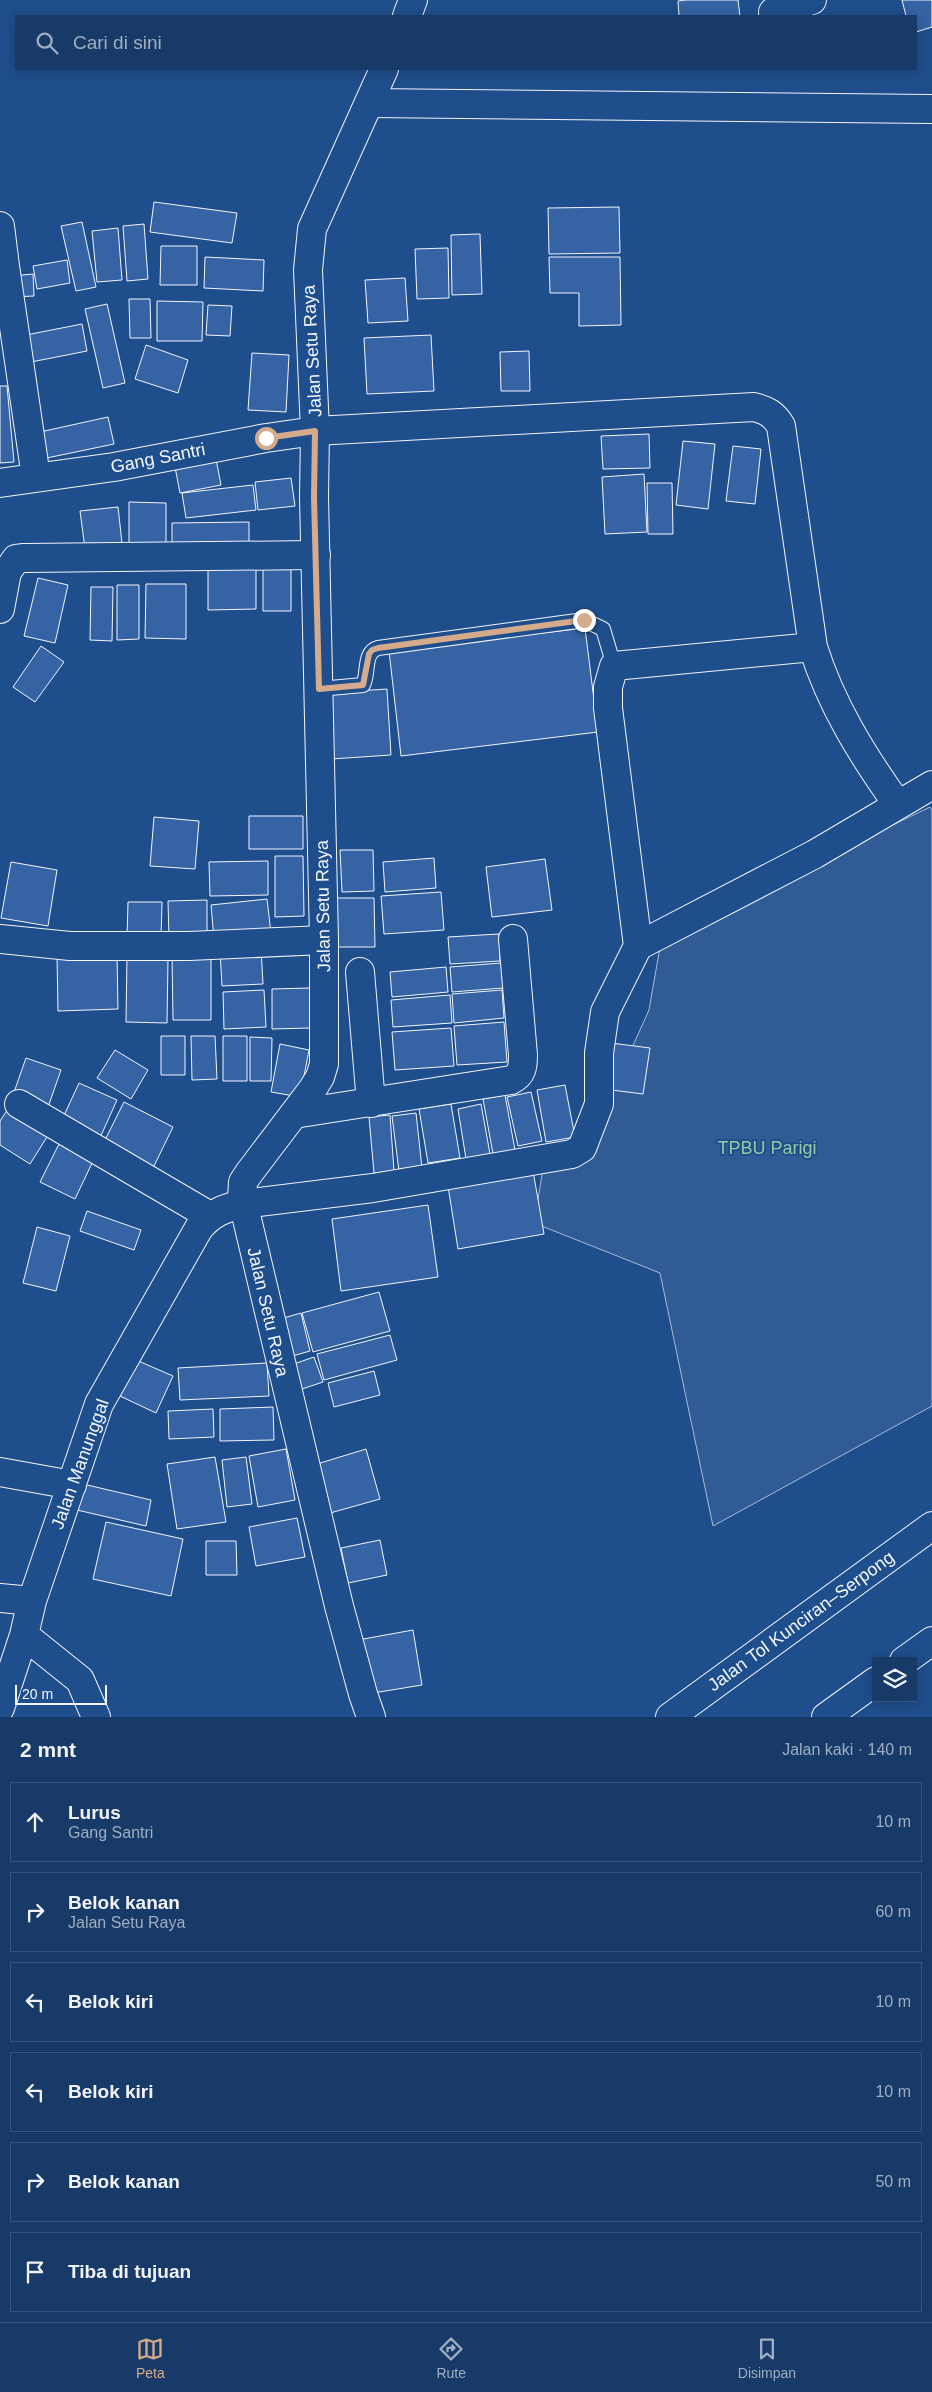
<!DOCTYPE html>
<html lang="id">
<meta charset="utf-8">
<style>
:root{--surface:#173a69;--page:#244571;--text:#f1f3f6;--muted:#9eadc0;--line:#36547d;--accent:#d6ab8b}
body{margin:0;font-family:Arial,sans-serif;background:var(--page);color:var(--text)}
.controls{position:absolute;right:15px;bottom:15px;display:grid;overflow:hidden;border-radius:0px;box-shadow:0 2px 12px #0003}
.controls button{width:45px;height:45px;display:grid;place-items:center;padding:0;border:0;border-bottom:1px solid var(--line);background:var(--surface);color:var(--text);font:25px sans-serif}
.scale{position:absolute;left:15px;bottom:12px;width:92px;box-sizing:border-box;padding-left:5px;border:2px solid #f2f6ff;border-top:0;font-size:14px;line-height:18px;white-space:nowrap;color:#f2f6ff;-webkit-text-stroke:4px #1f4e8c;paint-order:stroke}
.stop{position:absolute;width:15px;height:15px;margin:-11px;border:4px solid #d6ab8b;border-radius:50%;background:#fff}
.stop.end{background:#d6ab8b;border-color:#fff;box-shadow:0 1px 5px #0008}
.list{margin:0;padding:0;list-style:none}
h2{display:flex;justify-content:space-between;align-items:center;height:65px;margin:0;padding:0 20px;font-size:21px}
h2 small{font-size:16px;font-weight:400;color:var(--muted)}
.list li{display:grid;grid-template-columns:32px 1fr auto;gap:15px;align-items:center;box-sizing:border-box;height:80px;margin:0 10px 10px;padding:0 10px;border:1px solid var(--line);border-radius:0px}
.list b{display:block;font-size:19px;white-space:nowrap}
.list p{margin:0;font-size:16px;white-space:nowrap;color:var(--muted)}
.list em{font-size:16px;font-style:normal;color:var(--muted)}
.icon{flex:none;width:28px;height:28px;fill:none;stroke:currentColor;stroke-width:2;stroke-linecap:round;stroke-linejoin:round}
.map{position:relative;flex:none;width:932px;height:1717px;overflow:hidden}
.search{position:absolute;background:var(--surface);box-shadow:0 2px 12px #0003;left:15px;right:15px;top:15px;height:55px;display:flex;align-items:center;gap:12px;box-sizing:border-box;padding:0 18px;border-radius:0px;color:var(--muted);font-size:19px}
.sheet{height:605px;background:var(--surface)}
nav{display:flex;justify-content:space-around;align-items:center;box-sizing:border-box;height:70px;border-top:1px solid var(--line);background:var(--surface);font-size:14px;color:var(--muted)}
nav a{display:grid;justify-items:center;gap:2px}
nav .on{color:var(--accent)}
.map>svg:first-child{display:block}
.green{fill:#305b95;stroke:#a8bbd7}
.building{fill:#3563a3;stroke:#f2f6ff}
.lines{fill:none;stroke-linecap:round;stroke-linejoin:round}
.service-casing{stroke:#f2f6ff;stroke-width:16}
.minor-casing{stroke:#f2f6ff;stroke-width:30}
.tertiary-casing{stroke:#f2f6ff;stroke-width:30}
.motorway-casing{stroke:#f2f6ff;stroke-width:30}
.service{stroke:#1f4e8c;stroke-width:14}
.minor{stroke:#1f4e8c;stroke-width:28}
.tertiary{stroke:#1f4e8c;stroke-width:28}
.motorway{stroke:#1f4e8c;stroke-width:28}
.route{stroke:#d6ab8b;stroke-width:6}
.labels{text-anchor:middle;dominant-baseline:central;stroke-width:4;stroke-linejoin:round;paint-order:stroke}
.street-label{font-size:18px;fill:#f2f6ff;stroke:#1f4e8c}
.park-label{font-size:18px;fill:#97c8a6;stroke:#1f4e8c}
</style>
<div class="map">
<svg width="932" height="1717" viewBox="0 0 932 1717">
<rect width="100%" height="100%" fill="#1f4e8c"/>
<path class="green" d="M 930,807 L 932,810 L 932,1406 L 713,1526 L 660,1273 L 534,1223 L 545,1157 L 589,1143 L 649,1010 L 660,947 L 696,920 Z"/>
<path class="building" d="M 686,0 L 738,0 L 740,16 L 679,16 L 678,1 Z
M 902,0 L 932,0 L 932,27 L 916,32 L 916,16 L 906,16 Z
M 154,202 L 237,213 L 232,243 L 150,232 Z
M 619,207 L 620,253 L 549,254 L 548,208 Z
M 82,222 L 96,287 L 76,291 L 61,226 Z
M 144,224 L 148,279 L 127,281 L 123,226 Z
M 118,228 L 122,280 L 97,282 L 92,231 Z
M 480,234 L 482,294 L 452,295 L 451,235 Z
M 161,246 L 197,246 L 197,285 L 160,285 Z
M 448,248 L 449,298 L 417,299 L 415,249 Z
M 205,257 L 264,260 L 263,291 L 204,288 Z
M 549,257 L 620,257 L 621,325 L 579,326 L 579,293 L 550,293 Z
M 67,260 L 70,283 L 37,289 L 33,266 Z
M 33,274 L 34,296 L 13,297 L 12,276 Z
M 405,278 L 408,321 L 368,323 L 365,280 Z
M 129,299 L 150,299 L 151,338 L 130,338 Z
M 157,301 L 203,302 L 202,341 L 157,341 Z
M 107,304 L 125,383 L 103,388 L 85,309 Z
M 208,305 L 232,306 L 230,336 L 206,335 Z
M 82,324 L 87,351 L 26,363 L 21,336 Z
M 431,335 L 434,391 L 367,394 L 364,338 Z
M 146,345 L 188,360 L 178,393 L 135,379 Z
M 529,351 L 530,391 L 501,391 L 500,352 Z
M 252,353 L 289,355 L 286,412 L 248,410 Z
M 0,386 L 7,386 L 14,462 L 0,463 Z
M 108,417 L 114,444 L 37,460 L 31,434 Z
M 649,434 L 650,468 L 603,469 L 601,436 Z
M 683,441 L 715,444 L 708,509 L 676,505 Z
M 733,446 L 761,449 L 755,504 L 726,501 Z
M 216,459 L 221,485 L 180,493 L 175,467 Z
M 644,474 L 647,532 L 605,534 L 602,477 Z
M 291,478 L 295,506 L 258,510 L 255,482 Z
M 647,483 L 672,483 L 673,534 L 648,534 Z
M 253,485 L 256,510 L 186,518 L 182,493 Z
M 129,502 L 166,503 L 166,550 L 129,550 Z
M 118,507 L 123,552 L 86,556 L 80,511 Z
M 249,522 L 249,547 L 172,547 L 172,523 Z
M 208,562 L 256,562 L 256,609 L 208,610 Z
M 263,564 L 291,564 L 291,611 L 263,611 Z
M 38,578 L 68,585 L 55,643 L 24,636 Z
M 146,584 L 186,584 L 186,639 L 145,638 Z
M 117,585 L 139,585 L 139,639 L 117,640 Z
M 91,587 L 113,587 L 112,641 L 90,640 Z
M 585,628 L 598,732 L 401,756 L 389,651 Z
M 41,646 L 64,662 L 35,702 L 13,687 Z
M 387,689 L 391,755 L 331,759 L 326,693 Z
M 249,816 L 303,816 L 303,849 L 249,849 Z
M 154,817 L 199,821 L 195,869 L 150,866 Z
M 340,850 L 373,850 L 374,891 L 342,892 Z
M 275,856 L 303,856 L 304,916 L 275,917 Z
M 434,858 L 436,888 L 385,892 L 383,862 Z
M 545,859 L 552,910 L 492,917 L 486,867 Z
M 268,861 L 268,895 L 210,896 L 209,862 Z
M 11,862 L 57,870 L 48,926 L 1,918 Z
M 441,892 L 444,930 L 384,934 L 381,896 Z
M 337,898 L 374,898 L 375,947 L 338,947 Z
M 267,899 L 271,933 L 214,939 L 211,905 Z
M 207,900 L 207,939 L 169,939 L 168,901 Z
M 128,902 L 162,902 L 161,940 L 127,939 Z
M 499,934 L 500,961 L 450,964 L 448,937 Z
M 261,948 L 263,984 L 222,986 L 220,950 Z
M 211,955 L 211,1020 L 173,1020 L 172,956 Z
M 117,956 L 118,1009 L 58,1011 L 57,957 Z
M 127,957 L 168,959 L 167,1023 L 126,1022 Z
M 501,963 L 503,988 L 452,992 L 450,967 Z
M 446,967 L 448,992 L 392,997 L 390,972 Z
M 310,988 L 310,1028 L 272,1029 L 272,989 Z
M 264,990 L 266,1027 L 224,1029 L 223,992 Z
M 502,990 L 504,1018 L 454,1023 L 452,994 Z
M 450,995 L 452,1023 L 393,1027 L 391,1000 Z
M 504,1022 L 507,1062 L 457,1065 L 454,1026 Z
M 451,1028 L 454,1066 L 395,1070 L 392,1032 Z
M 161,1036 L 185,1036 L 185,1075 L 161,1075 Z
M 191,1036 L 215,1036 L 217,1079 L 192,1080 Z
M 223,1036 L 247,1036 L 247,1081 L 223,1081 Z
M 250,1037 L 272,1038 L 271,1081 L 250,1081 Z
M 611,1043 L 650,1048 L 643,1094 L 604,1089 Z
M 280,1044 L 309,1050 L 300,1097 L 271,1092 Z
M 115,1050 L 148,1070 L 131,1099 L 97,1078 Z
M 26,1058 L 61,1070 L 47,1110 L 12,1098 Z
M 79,1083 L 117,1100 L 99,1140 L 61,1122 Z
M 565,1085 L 575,1137 L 546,1142 L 537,1090 Z
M 531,1092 L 542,1141 L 518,1146 L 507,1097 Z
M 505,1095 L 515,1150 L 493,1154 L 483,1099 Z
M 124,1102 L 173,1127 L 153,1168 L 103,1144 Z
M 12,1103 L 52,1129 L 30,1164 L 0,1145 L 0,1121 Z
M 451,1104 L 460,1158 L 428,1163 L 419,1109 Z
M 481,1104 L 490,1154 L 466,1159 L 458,1109 Z
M 416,1113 L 422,1168 L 399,1171 L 392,1116 Z
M 390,1115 L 394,1171 L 374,1173 L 369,1117 Z
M 59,1144 L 93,1161 L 75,1199 L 40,1182 Z
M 532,1165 L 544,1234 L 458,1249 L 447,1180 Z
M 428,1205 L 438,1277 L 341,1291 L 332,1219 Z
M 87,1211 L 141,1230 L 134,1250 L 80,1231 Z
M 37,1227 L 70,1236 L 56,1291 L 23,1283 Z
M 379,1292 L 390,1331 L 313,1352 L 302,1313 Z
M 301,1313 L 310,1351 L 289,1357 L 280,1319 Z
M 390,1335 L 397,1360 L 324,1380 L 317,1354 Z
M 314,1357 L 323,1382 L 296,1391 L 288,1366 Z
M 136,1360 L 173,1376 L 156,1413 L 120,1396 Z
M 267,1363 L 269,1396 L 180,1400 L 178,1368 Z
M 374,1371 L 380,1395 L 334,1407 L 328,1383 Z
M 273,1407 L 274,1440 L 220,1441 L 220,1409 Z
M 213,1409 L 214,1437 L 169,1439 L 168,1411 Z
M 286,1449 L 295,1500 L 258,1507 L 249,1456 Z
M 366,1449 L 380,1499 L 330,1513 L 317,1464 Z
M 215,1457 L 226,1522 L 177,1529 L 167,1464 Z
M 246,1457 L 252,1504 L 227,1507 L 222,1460 Z
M 83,1484 L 151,1500 L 146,1526 L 77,1510 Z
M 297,1518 L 305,1557 L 256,1566 L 249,1527 Z
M 106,1522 L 183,1539 L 171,1596 L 93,1579 Z
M 380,1540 L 387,1575 L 348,1583 L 341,1548 Z
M 206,1541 L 236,1541 L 237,1575 L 206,1575 Z
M 413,1630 L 422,1685 L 367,1694 L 358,1640 Z"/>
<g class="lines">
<g class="service-casing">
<path id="service" d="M 319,689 L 363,685 C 369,674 363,652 378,648 L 584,620 L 603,629 L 614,666"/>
</g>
<g class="minor-casing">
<path id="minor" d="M 773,12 L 812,0
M 370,103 L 932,109
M 0,226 L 5,266
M 0,266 L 5,266 L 36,477
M 0,483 L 114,467 L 266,438 L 315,431 L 754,407 C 766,410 774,414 781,426 L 813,647 C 831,705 863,756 898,805
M 0,609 L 7,572 L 16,559 L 24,558 L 316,555
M 0,939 L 70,946 L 189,946 L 324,940
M 638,946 L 815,854 L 932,785
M 360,972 L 371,1103
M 19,1104 L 210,1216
M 294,1114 L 511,1080 C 522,1075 523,1067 523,1055 L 513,939
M 0,1472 L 72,1485
M 0,1598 L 32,1601
M 24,1635 L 80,1680 L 96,1717
M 0,1708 L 24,1635 L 32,1601 L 99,1404 L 199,1228 C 212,1213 224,1208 243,1204 L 373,1188 L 572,1154 L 582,1148 L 599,1104 L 599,1053 L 605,1012 L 638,946 L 608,708 L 608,687 L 614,666 L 813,647"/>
</g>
<g class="tertiary-casing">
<path id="tertiary" d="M 407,16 L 413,0
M 371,1717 L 363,1694 L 339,1606 L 242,1198 L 243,1182 L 249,1173 L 312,1090 L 320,1077 L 324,1064 L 324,940 L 314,497 L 315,431 L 308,270 L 312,229 L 384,69"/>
</g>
<g class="motorway-casing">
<path id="motorway" d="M 904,1661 L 932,1641
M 670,1717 L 932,1526
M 826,1717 L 876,1681"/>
</g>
<use href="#service" class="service"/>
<use href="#minor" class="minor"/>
<use href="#tertiary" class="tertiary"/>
<use href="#motorway" class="motorway"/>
</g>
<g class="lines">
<path class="route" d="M 266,438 L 315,431 L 314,497 L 319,689 L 363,685 L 369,654 L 372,650 L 378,648 L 584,620"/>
</g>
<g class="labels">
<g class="street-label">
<text transform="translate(312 351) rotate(-93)">Jalan Setu Raya</text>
<text transform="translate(158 458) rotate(-11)">Gang Santri</text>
<text transform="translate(323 906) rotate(-91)">Jalan Setu Raya</text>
<text transform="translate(268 1312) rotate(77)">Jalan Setu Raya</text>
<text transform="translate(80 1464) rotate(-70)">Jalan Manunggal</text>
<text transform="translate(801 1621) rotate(-36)">Jalan Tol Kunciran–Serpong</text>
</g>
<g class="park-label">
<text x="767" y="1148">TPBU Parigi</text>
</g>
</g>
</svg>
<div class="controls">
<button><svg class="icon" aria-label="layers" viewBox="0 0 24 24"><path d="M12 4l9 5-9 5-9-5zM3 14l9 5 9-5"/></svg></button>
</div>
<div class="scale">20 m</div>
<div class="stop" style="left:266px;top:438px"></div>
<div class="stop end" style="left:584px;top:620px"></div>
<div class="search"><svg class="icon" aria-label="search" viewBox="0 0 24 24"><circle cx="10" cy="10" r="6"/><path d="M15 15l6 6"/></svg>Cari di sini</div>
</div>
<section class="sheet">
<h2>2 mnt<small>Jalan kaki · 140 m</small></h2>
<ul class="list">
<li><svg class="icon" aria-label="ahead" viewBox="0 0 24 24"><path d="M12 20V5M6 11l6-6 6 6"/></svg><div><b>Lurus</b><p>Gang Santri</p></div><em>10 m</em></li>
<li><svg class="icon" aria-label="right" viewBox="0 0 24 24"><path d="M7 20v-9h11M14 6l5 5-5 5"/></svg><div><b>Belok kanan</b><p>Jalan Setu Raya</p></div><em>60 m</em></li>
<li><svg class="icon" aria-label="left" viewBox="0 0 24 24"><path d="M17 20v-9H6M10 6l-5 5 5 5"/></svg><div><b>Belok kiri</b></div><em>10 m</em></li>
<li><svg class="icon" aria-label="left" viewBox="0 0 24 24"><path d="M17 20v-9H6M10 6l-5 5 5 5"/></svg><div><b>Belok kiri</b></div><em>10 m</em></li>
<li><svg class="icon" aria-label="right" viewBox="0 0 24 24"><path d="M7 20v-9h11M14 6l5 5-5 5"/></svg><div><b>Belok kanan</b></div><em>50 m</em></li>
<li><svg class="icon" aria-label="arrive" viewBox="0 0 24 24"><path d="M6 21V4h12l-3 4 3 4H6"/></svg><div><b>Tiba di tujuan</b></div></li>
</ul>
</section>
<nav>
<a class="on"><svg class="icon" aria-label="map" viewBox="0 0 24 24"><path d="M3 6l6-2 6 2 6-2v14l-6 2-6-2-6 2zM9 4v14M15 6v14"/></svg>Peta</a>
<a><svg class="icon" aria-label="directions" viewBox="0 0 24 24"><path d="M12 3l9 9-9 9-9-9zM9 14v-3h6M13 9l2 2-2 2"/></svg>Rute</a>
<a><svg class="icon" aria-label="saved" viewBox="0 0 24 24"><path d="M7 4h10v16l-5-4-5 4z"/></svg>Disimpan</a>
</nav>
